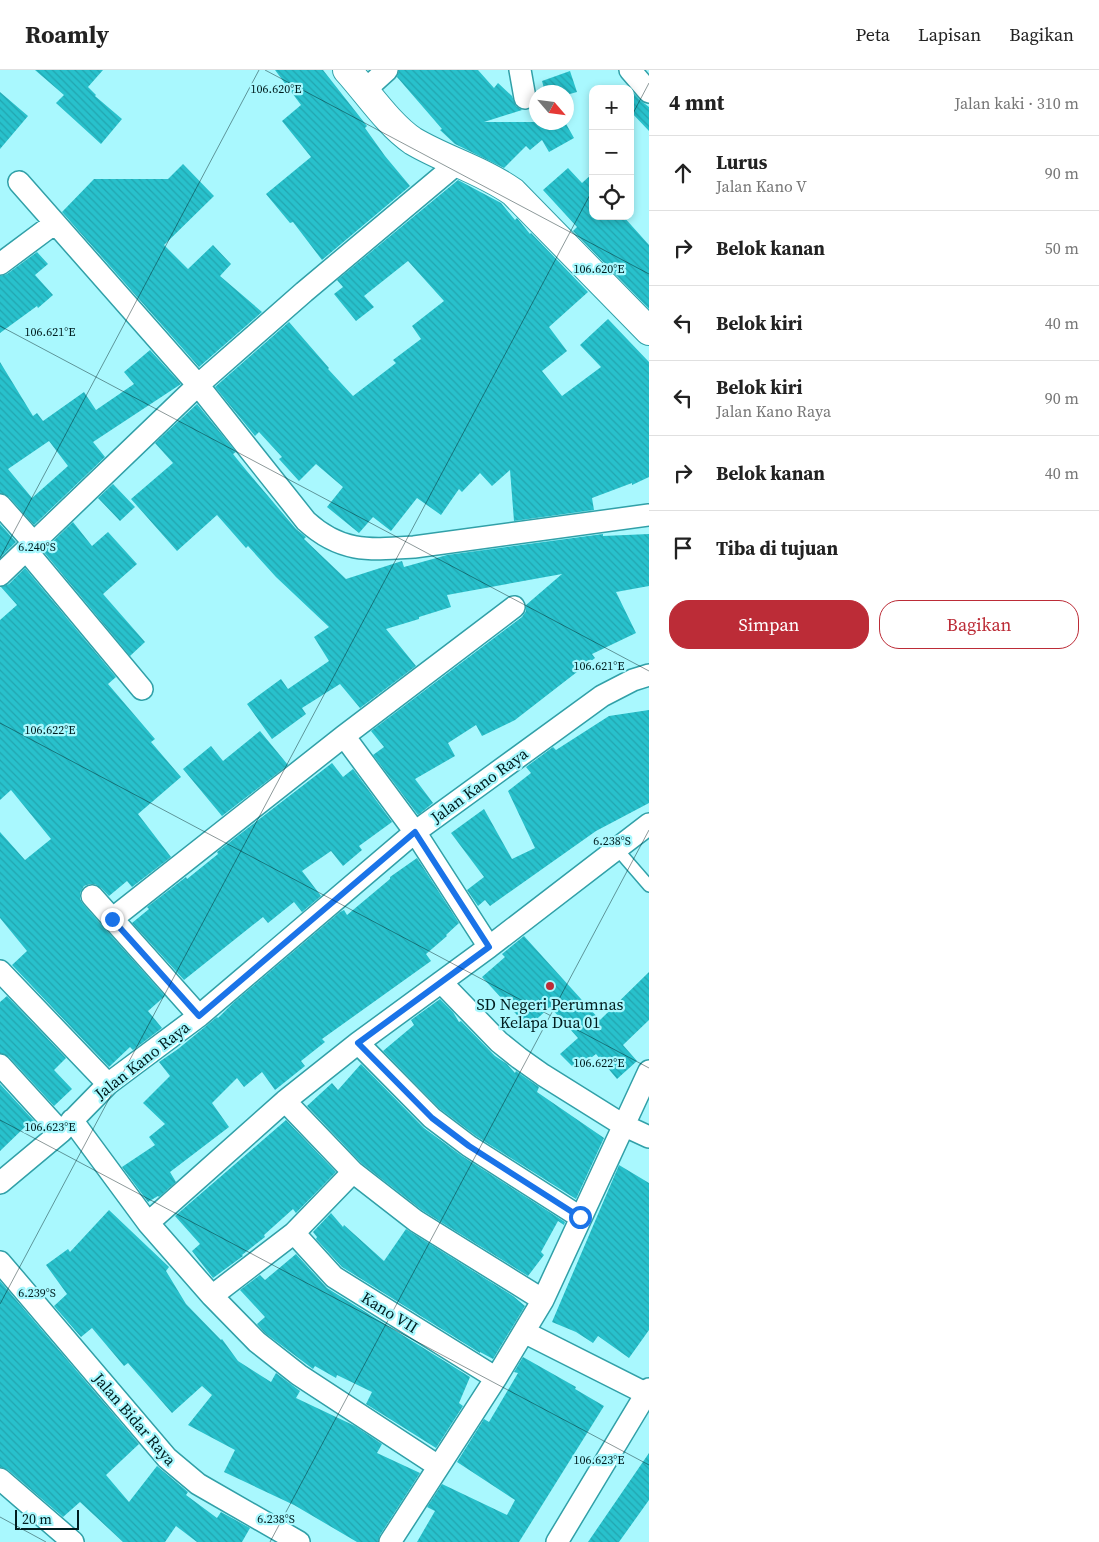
<!DOCTYPE html>
<html lang="id">
<meta charset="utf-8">
<style>
:root{--surface:#fff;--page:#f2f2f2;--text:#222;--muted:#767676;--line:#e0e0e0;--accent:#bc2c37}
body{margin:0;font-family:"Source Serif 4",serif;background:var(--page);color:var(--text)}
.controls{position:absolute;right:15px;top:15px;display:grid;overflow:hidden;border-radius:10px;box-shadow:0 2px 8px #0003}
.controls button{width:45px;height:45px;display:grid;place-items:center;padding:0;border:0;border-bottom:1px solid var(--line);background:var(--surface);color:var(--text);font:25px sans-serif}
.compass{position:absolute;left:529px;top:15px;width:45px;height:45px;border-radius:50%;background:var(--surface);box-shadow:0 2px 8px #0003;rotate:118deg}
.scale{position:absolute;left:15px;bottom:12px;width:64px;box-sizing:border-box;padding-left:5px;border:2px solid #001d1f;border-top:0;font-size:14px;line-height:18px;white-space:nowrap;color:#001d1f;-webkit-text-stroke:4px #a9f8fe;paint-order:stroke}
.stop{position:absolute;width:15px;height:15px;margin:-11px;border:4px solid #1a73e8;border-radius:50%;background:#fff}
.stop.end{background:#1a73e8;border-color:#fff;box-shadow:0 1px 5px #0008}
.list{margin:0;padding:0;list-style:none}
h2{display:flex;justify-content:space-between;align-items:center;height:65px;margin:0;padding:0 20px;font-size:21px}
h2 small{font-size:16px;font-weight:400;color:var(--muted)}
.list li{display:grid;grid-template-columns:32px 1fr auto;gap:15px;align-items:center;box-sizing:border-box;height:75px;padding:0 20px;border-top:1px solid var(--line)}
.list b{display:block;font-size:19px;white-space:nowrap}
.list p{margin:0;font-size:16px;white-space:nowrap;color:var(--muted)}
.list em{font-size:16px;font-style:normal;color:var(--muted)}
.actions{display:flex;gap:10px;padding:15px 20px}
.actions a{flex:1;padding:11px 0;border:1px solid var(--accent);border-radius:20px;text-align:center;font-size:18px;color:var(--accent)}
.actions .main{background:var(--accent);color:#fff}
.icon{flex:none;width:28px;height:28px;fill:none;stroke:currentColor;stroke-width:2;stroke-linecap:round;stroke-linejoin:round}
.map{position:relative;flex:none;width:649px;height:1472px;overflow:hidden}
header{display:flex;align-items:center;gap:30px;box-sizing:border-box;height:70px;padding:0 25px;background:var(--surface);border-bottom:1px solid var(--line)}
header strong{font-size:24px}
nav{display:flex;gap:28px;margin-inline-start:auto;font-size:18px}
main{display:flex}
aside{flex:1;background:var(--surface)}
.map>svg:first-child{display:block}
.building{fill:url(#building-back-hatch);fill-rule:evenodd}
.lines{fill:none;stroke-linecap:round;stroke-linejoin:round}
.service-casing{stroke:#31a0a8;stroke-width:14}
.minor-casing{stroke:#31a0a8;stroke-width:24}
.tertiary-casing{stroke:#31a0a8;stroke-width:30}
.service{stroke:#fff;stroke-width:11}
.minor{stroke:#fff;stroke-width:21}
.tertiary{stroke:#fff;stroke-width:28}
.route{stroke:#1a73e8;stroke-width:6}
.ticks{fill:none;stroke:#001d1f;stroke-width:1;stroke-opacity:0.45}
.poi-dot{fill:#bc2c37;stroke:#a9f8fe;stroke-width:2}
.labels{text-anchor:middle;dominant-baseline:central;stroke-width:4.5;stroke-linejoin:round;paint-order:stroke}
.street-label{font-size:16px;fill:#001d1f;stroke:#a9f8fe}
.poi-label{font-size:16px;fill:#001d1f;stroke:#a9f8fe}
.ticks-label{font-size:12px;text-anchor:middle;fill:#001d1f;stroke:#a9f8fe;stroke-width:4.5;stroke-linejoin:round;paint-order:stroke}
</style>
<header>
<strong>Roamly</strong>
<nav><a>Peta</a><a>Lapisan</a><a>Bagikan</a></nav>
</header>
<main>
<div class="map">
<svg width="649" height="1472" viewBox="0 0 649 1472">
<defs>
<pattern id="building-back-hatch" width="6" height="6" patternUnits="userSpaceOnUse" patternTransform="scale(1.25)"><rect width="6" height="6" fill="#28c1cc"/><path d="M-1 5l2 2M0 0l6 6M5-1l2 2" fill="none" stroke="#22a5af"/></pattern>
</defs>
<rect width="100%" height="100%" fill="#a9f8fe"/>
<path class="building" d="M 35,0 L 103,0 L 88,17 L 96,25 L 95,26 L 122,49 L 101,74 L 56,33 L 64,25 Z
M 275,0 L 323,0 L 367,56 L 365,58 L 385,86 L 410,116 L 322,190 L 293,152 L 290,153 L 266,124 L 311,87 L 282,51 L 301,35 Z
M 399,0 L 478,0 L 494,18 L 498,13 L 512,26 L 516,36 L 522,40 L 484,52 L 565,52 L 574,68 L 549,82 L 542,70 L 530,80 L 526,76 L 504,98 L 455,74 L 440,60 L 442,59 L 397,7 Z
M 570,1 L 577,22 L 566,25 L 566,22 L 545,22 L 542,11 Z
M 630,19 L 640,30 L 649,37 L 649,61 L 630,41 Z
M 0,22 L 28,46 L 0,79 Z
M 183,94 L 214,126 L 164,175 L 188,199 L 213,175 L 231,194 L 220,206 L 262,242 L 199,297 L 62,142 L 94,109 L 168,109 Z
M 568,98 L 582,113 L 593,103 L 593,146 L 623,146 L 649,175 L 649,239 L 573,161 L 577,157 L 543,120 Z
M 458,110 L 501,133 L 515,150 L 517,148 L 530,164 L 531,163 L 588,222 L 549,257 L 567,281 L 542,301 L 562,326 L 601,297 L 580,275 L 608,249 L 649,292 L 649,407 L 632,415 L 632,413 L 592,428 L 594,440 L 514,451 L 510,400 L 492,416 L 480,403 L 462,422 L 459,419 L 441,445 L 417,428 L 391,461 L 373,447 L 359,463 L 327,437 L 343,417 L 316,394 L 299,411 L 279,389 L 282,387 L 259,362 L 255,366 L 215,317 L 289,252 L 329,298 L 328,299 L 353,326 L 396,293 L 393,290 L 421,269 L 412,256 L 444,231 L 408,191 L 364,226 L 374,237 L 356,251 L 334,224 L 343,217 L 337,210 Z
M 37,182 L 48,194 L 35,205 L 53,225 L 38,238 L 37,236 L 0,263 L 0,206 L 7,204 Z
M 150,280 L 181,314 L 93,372 L 105,387 L 34,455 L 9,427 L 0,423 L 0,292 L 33,346 L 37,343 L 43,351 L 84,322 L 96,340 L 134,314 L 124,302 ZM 49,371 L 68,396 L 32,428 L 8,399 Z
M 197,334 L 236,382 L 233,384 L 246,400 L 296,459 L 306,467 L 304,469 L 346,509 L 402,491 L 404,497 L 447,485 L 603,464 L 603,466 L 649,464 L 649,516 L 616,522 L 636,563 L 592,584 L 595,588 L 515,650 L 482,666 L 476,655 L 448,673 L 455,686 L 415,709 L 433,733 L 418,745 L 373,685 L 384,677 L 371,661 L 522,547 L 526,541 L 526,535 L 562,504 L 447,525 L 451,537 L 419,547 L 419,549 L 386,559 L 416,596 L 360,638 L 340,614 L 302,638 L 306,644 L 272,669 L 247,634 L 281,609 L 288,619 L 329,591 L 314,567 L 329,557 L 276,507 L 248,476 L 246,478 L 217,445 L 177,481 L 131,429 L 173,393 L 155,373 Z
M 113,414 L 135,437 L 120,451 L 98,428 Z
M 73,452 L 92,476 L 108,462 L 137,494 L 103,524 L 145,572 L 130,586 L 43,481 Z
M 0,454 L 16,472 L 0,488 Z
M 25,498 L 116,607 L 108,614 L 155,669 L 151,672 L 181,707 L 138,744 L 171,787 L 132,817 L 127,811 L 109,826 L 101,818 L 95,814 L 90,814 L 84,816 L 80,823 L 80,829 L 83,834 L 165,926 L 148,941 L 162,958 L 133,980 L 130,977 L 109,997 L 12,895 L 27,881 L 0,848 L 0,762 L 25,790 L 51,769 L 11,720 L 0,730 L 0,550 L 17,535 L 1,517 L 9,514 Z
M 649,640 L 649,733 L 596,761 L 490,836 L 485,830 L 478,836 L 467,820 L 484,807 L 451,763 L 484,739 L 512,789 L 535,778 L 508,721 L 531,703 L 526,697 L 553,677 L 556,680 L 609,646 Z
M 260,661 L 288,695 L 222,746 L 183,699 L 211,676 L 223,691 Z
M 332,693 L 343,707 L 353,699 L 392,752 L 359,776 L 362,780 L 343,796 L 331,781 L 302,801 L 321,826 L 302,842 L 294,832 L 268,853 L 263,847 L 184,910 L 132,853 L 149,839 L 147,837 L 186,807 L 187,809 L 218,784 L 217,782 Z
M 417,788 L 459,853 L 446,865 L 447,866 L 426,884 L 431,891 L 322,969 L 325,972 L 301,991 L 305,996 L 275,1020 L 262,1002 L 244,1017 L 237,1008 L 212,1033 L 229,1057 L 170,1102 L 176,1112 L 159,1127 L 158,1126 L 148,1132 L 122,1097 L 155,1075 L 149,1067 L 165,1054 L 143,1033 L 170,1006 L 159,992 L 178,979 L 217,947 L 218,948 L 233,933 L 340,842 L 344,840 L 347,845 L 390,809 L 390,807 Z
M 524,866 L 600,950 L 649,902 L 649,950 L 623,975 L 637,991 L 617,1009 L 596,984 L 579,997 L 573,997 L 560,984 L 578,968 L 550,937 L 528,957 L 482,907 L 505,887 L 502,884 Z
M 7,926 L 66,988 L 54,1000 L 72,1019 L 54,1036 L 9,987 L 0,983 L 0,932 Z
M 440,929 L 453,942 L 459,952 L 461,951 L 495,986 L 507,994 L 515,1003 L 516,1001 L 539,1017 L 537,1022 L 604,1068 L 576,1129 L 476,1066 L 440,1039 L 383,981 L 414,955 L 411,950 Z
M 361,994 L 424,1058 L 462,1086 L 565,1152 L 564,1155 L 558,1151 L 541,1182 L 544,1185 L 528,1206 L 423,1141 L 361,1093 L 307,1036 L 332,1013 L 338,1020 Z
M 0,1014 L 36,1053 L 30,1059 L 27,1055 L 0,1081 Z
M 286,1050 L 336,1102 L 296,1143 L 293,1139 L 264,1165 L 265,1167 L 242,1185 L 243,1186 L 213,1208 L 192,1181 L 200,1174 L 175,1146 Z
M 619,1095 L 649,1113 L 649,1260 L 629,1288 L 598,1266 L 593,1273 L 576,1262 L 552,1252 Z
M 109,1140 L 169,1197 L 166,1201 L 186,1234 L 221,1270 L 222,1269 L 238,1291 L 271,1312 L 276,1303 L 300,1321 L 296,1328 L 355,1356 L 382,1374 L 377,1383 L 420,1403 L 380,1465 L 378,1472 L 357,1472 L 294,1435 L 224,1402 L 235,1380 L 188,1355 L 212,1325 L 202,1316 L 172,1343 L 128,1293 L 124,1296 L 92,1258 L 81,1267 L 54,1236 L 67,1224 L 46,1195 L 68,1179 L 70,1182 Z
M 331,1143 L 343,1157 L 344,1155 L 384,1191 L 406,1159 L 513,1226 L 525,1236 L 493,1289 L 480,1282 L 480,1283 L 342,1197 L 316,1169 L 317,1167 L 313,1162 Z
M 296,1184 L 327,1218 L 470,1307 L 459,1333 L 463,1336 L 436,1378 L 366,1334 L 372,1322 L 337,1305 L 336,1308 L 315,1296 L 313,1299 L 265,1263 L 257,1254 L 265,1247 L 240,1220 L 260,1205 L 265,1210 Z
M 0,1211 L 139,1374 L 106,1405 L 129,1432 L 157,1396 L 188,1422 L 186,1425 L 217,1448 L 221,1442 L 250,1458 L 242,1472 L 197,1472 L 176,1456 L 165,1472 L 123,1472 L 80,1432 L 63,1447 L 8,1400 L 0,1397 Z
M 523,1287 L 576,1317 L 575,1319 L 604,1336 L 519,1472 L 417,1472 L 435,1441 L 427,1437 L 442,1414 L 507,1445 L 515,1430 L 457,1392 L 484,1349 L 489,1352 L 518,1303 L 514,1302 Z
M 649,1383 L 649,1430 L 619,1472 L 588,1472 Z"/>
<g class="lines">
<g class="service-casing">
<path id="service" d="M 617,779 L 649,816"/>
</g>
<g class="minor-casing">
<path id="minor" d="M 520,0 L 525,28
M 630,0 L 649,22
M 365,20 L 387,0
M 19,112 L 198,315 L 306,451 C 341,483 369,480 414,477 L 649,445
M 0,194 L 55,153
M 0,435 L 33,472
M 26,480 L 142,619
M 0,505 L 198,315 L 304,222 L 459,92
M 344,666 L 415,762 L 489,877
M 92,826 L 199,946
M 112,849 L 344,666 L 514,537
M 0,901 L 108,1014
M 441,912 L 499,972 L 519,988 L 543,1005 L 623,1055 L 649,1067
M 358,973 L 432,1048 L 469,1076 L 580,1147
M 0,995 L 61,1062
M 285,1031 L 353,1102 L 416,1151 L 543,1230
M 72,1050 L 148,1153 L 212,1226 L 257,1272 L 299,1305 L 438,1396
M 0,1113 L 61,1062 L 108,1014 L 199,946 L 415,762 L 602,626 L 633,610 L 649,605
M 148,1153 L 285,1031 L 358,973 L 489,877 L 649,754
M 294,1163 L 334,1207 L 496,1308
M 0,1192 L 167,1388 L 198,1414 L 299,1472
M 212,1226 L 294,1163 L 353,1102
M 524,1262 L 649,1325
M 0,1409 L 73,1472
M 390,1472 L 496,1308 L 543,1230 L 649,1001
M 557,1472 L 649,1319"/>
</g>
<g class="tertiary-casing">
<path id="tertiary" d="M 347,0 C 367,22 389,55 413,71 C 445,90 482,100 513,122 L 649,261"/>
</g>
<use href="#service" class="service"/>
<use href="#minor" class="minor"/>
<use href="#tertiary" class="tertiary"/>
</g>
<g class="lines">
<path class="route" d="M 112,849 L 199,946 L 415,762 L 489,877 L 358,973 L 432,1048 L 469,1076 L 580,1147"/>
</g>
<path class="ticks" d="M 265,0 L 649,204M 630,49 L 649,13M 0,256 L 649,601M 0,488 L 259,0M 0,653 L 649,998M 0,1050 L 649,1395M 0,1234 L 593,119M 0,1447 L 46,1472M 270,1472 L 649,760"/>
<circle class="poi-dot" cx="550" cy="916" r="5"/>
<g class="labels">
<g class="street-label">
<text transform="translate(479 715) rotate(-36)">Jalan Kano Raya</text>
<text transform="translate(142 990) rotate(-38)">Jalan Kano Raya</text>
<text transform="translate(390 1242) rotate(32)">Kano VII</text>
<text transform="translate(135 1349) rotate(49)">Jalan Bidar Raya</text>
</g>
<g class="poi-label">
<text x="550" y="934">SD Negeri Perumnas<tspan x="550" dy="18">Kelapa Dua 01</tspan></text>
</g>
</g>
<g class="ticks-label">
<text x="276" y="23">106.620°E</text>
<text x="599" y="203">106.620°E</text>
<text x="50" y="266">106.621°E</text>
<text x="37" y="481">6.240°S</text>
<text x="599" y="600">106.621°E</text>
<text x="50" y="664">106.622°E</text>
<text x="612" y="775">6.238°S</text>
<text x="599" y="997">106.622°E</text>
<text x="50" y="1061">106.623°E</text>
<text x="37" y="1227">6.239°S</text>
<text x="599" y="1394">106.623°E</text>
<text x="276" y="1453">6.238°S</text>
</g>
</svg>
<div class="controls">
<button>+</button>
<button>−</button>
<button><svg class="icon" aria-label="locate" viewBox="0 0 24 24"><circle cx="12" cy="12" r="6"/><path d="M12 2v4M12 18v4M2 12h4M18 12h4"/></svg></button>
</div>
<svg class="compass" viewBox="-18 -18 36 36"><path d="M0-13l5 13h-10z" fill="#e53935"/><path d="M0 13l5-13h-10z" fill="#767676"/></svg>
<div class="scale">20 m</div>
<div class="stop" style="left:580px;top:1147px"></div>
<div class="stop end" style="left:112px;top:849px"></div>
</div>
<aside>
<h2>4 mnt<small>Jalan kaki · 310 m</small></h2>
<ul class="list">
<li><svg class="icon" aria-label="ahead" viewBox="0 0 24 24"><path d="M12 20V5M6 11l6-6 6 6"/></svg><div><b>Lurus</b><p>Jalan Kano V</p></div><em>90 m</em></li>
<li><svg class="icon" aria-label="right" viewBox="0 0 24 24"><path d="M7 20v-9h11M14 6l5 5-5 5"/></svg><div><b>Belok kanan</b></div><em>50 m</em></li>
<li><svg class="icon" aria-label="left" viewBox="0 0 24 24"><path d="M17 20v-9H6M10 6l-5 5 5 5"/></svg><div><b>Belok kiri</b></div><em>40 m</em></li>
<li><svg class="icon" aria-label="left" viewBox="0 0 24 24"><path d="M17 20v-9H6M10 6l-5 5 5 5"/></svg><div><b>Belok kiri</b><p>Jalan Kano Raya</p></div><em>90 m</em></li>
<li><svg class="icon" aria-label="right" viewBox="0 0 24 24"><path d="M7 20v-9h11M14 6l5 5-5 5"/></svg><div><b>Belok kanan</b></div><em>40 m</em></li>
<li><svg class="icon" aria-label="arrive" viewBox="0 0 24 24"><path d="M6 21V4h12l-3 4 3 4H6"/></svg><div><b>Tiba di tujuan</b></div></li>
</ul>
<div class="actions"><a class="main">Simpan</a><a>Bagikan</a></div>
</aside>
</main>
